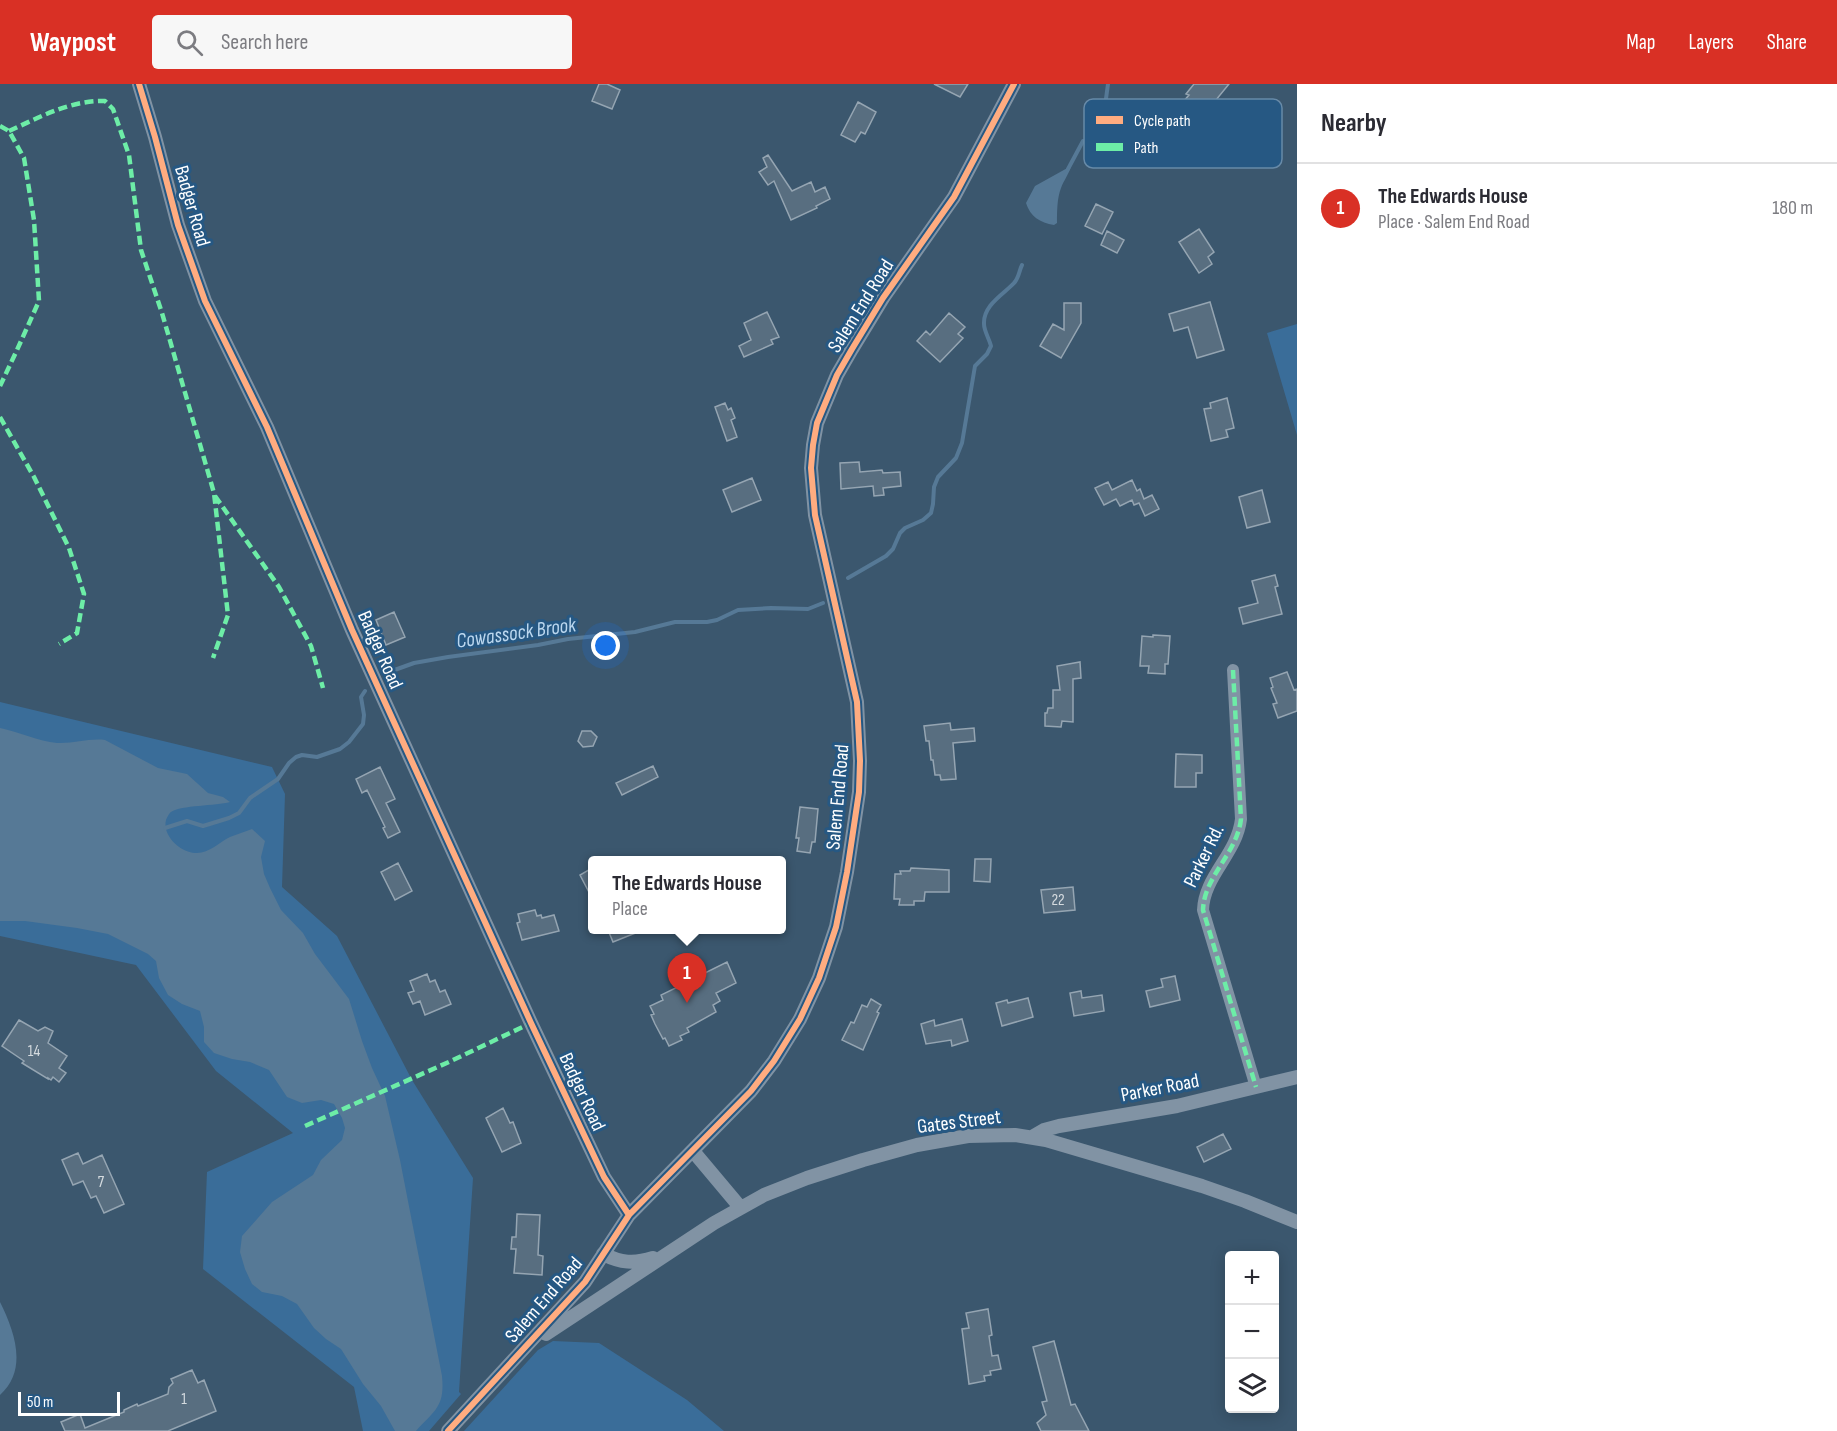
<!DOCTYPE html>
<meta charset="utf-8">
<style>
:root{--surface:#fff;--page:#f7f7f7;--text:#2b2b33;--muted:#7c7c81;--line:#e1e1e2;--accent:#d93025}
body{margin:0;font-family:"Sofia Sans Condensed",sans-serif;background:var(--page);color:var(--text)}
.controls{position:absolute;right:18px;bottom:18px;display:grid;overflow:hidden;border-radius:6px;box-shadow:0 3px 15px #0003}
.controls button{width:54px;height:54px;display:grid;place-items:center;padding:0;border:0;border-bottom:2px solid var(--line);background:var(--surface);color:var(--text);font:30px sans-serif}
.scale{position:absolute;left:18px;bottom:15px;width:102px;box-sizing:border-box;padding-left:6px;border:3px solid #fff;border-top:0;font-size:16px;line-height:21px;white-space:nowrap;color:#fff;-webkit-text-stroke:4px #265883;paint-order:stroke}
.you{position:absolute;left:606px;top:562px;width:21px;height:21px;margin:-15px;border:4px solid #fff;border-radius:50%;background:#1a73e8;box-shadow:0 0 0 9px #1a73e833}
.badge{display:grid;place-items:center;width:39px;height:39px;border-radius:50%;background:var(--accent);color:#fff;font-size:20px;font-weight:700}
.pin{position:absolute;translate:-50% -50px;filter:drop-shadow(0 2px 3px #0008)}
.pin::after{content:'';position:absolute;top:32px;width:21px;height:18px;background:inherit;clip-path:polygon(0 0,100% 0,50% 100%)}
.popup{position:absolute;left:588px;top:772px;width:198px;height:78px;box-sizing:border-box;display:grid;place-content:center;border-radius:6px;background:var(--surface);filter:drop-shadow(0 2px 4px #0005);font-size:20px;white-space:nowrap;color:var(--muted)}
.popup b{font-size:22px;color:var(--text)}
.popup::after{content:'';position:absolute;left:50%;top:100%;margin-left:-12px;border:12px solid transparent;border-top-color:var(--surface)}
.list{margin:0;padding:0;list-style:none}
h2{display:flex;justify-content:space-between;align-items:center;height:78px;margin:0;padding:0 24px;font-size:26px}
h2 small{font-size:20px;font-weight:400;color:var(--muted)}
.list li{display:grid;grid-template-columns:39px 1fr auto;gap:18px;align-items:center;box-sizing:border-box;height:90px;padding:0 24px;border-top:2px solid var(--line)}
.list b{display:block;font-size:22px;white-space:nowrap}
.list p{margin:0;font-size:20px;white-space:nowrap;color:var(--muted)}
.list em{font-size:20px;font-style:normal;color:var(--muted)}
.icon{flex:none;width:33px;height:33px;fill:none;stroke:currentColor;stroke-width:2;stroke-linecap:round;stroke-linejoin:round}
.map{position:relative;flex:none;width:1297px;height:1347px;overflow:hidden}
header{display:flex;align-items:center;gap:36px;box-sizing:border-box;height:84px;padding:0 30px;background:var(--accent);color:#fff}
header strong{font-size:28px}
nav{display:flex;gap:33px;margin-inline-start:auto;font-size:21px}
.search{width:420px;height:54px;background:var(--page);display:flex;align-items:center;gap:15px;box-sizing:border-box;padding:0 21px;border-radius:6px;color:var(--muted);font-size:22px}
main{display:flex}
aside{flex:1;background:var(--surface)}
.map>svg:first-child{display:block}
.green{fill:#3a6d99}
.water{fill:#567996}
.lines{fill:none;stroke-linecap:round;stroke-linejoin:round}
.stream{stroke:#567996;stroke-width:4}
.building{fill:#586e80;stroke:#95a5b2;stroke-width:1.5}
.minor{stroke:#8193a4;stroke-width:12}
.tertiary{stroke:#8193a4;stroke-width:14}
.quiet{stroke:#6deda7;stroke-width:4.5;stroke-dasharray:9 4.5;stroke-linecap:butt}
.cycleway-casing{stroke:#265883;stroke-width:10}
.cycleway{stroke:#ffac80;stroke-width:6}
.labels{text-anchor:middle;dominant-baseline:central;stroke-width:6;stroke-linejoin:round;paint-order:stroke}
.number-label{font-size:16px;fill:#d5dbdf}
.street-label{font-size:20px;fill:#fff;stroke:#265883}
.water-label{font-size:21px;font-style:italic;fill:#bbd7ef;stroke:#265883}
.key{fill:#265883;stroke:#678aa8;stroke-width:1.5}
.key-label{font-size:16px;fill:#fff}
</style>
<header>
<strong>Waypost</strong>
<div class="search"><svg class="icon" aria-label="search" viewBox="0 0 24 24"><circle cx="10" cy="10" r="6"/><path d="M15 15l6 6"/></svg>Search here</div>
<nav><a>Map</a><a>Layers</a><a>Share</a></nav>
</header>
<main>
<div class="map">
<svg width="1297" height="1347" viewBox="0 0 1297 1347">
<rect width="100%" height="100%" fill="#3b576e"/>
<path class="green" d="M 1297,240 L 1297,351 L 1267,249 Z
M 0,618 L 272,683 L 285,710 L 282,803 L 337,852 L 412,996 L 473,1094 L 459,1308 L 461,1310 L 429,1347 L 363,1347 L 354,1303 L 203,1185 L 207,1088 L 293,1049 L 216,987 L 136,881 L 0,852 Z
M 553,1257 L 599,1259 L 687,1316 L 724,1347 L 464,1347 L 538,1266 Z"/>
<path class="water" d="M 1071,82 C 1069,90 1064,96 1061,104 C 1057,114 1057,128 1057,139 L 1054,141 C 1040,139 1030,132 1026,119 L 1035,102 Z
M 0,644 C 19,648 38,657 57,659 C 73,660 89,654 105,656 L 158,684 L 187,690 L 208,709 L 223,713 L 230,718 C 216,722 181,721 171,728 C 169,729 167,734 166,736 C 162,752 181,769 197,769 C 209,769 220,758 230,753 C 237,750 245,748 252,745 L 265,757 L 261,773 L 264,790 L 270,804 L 281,826 L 303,849 L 315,870 L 349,915 L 362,957 L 372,984 L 385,1012 L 400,1076 L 442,1292 C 445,1323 435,1326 416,1347 L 395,1347 L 381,1322 L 363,1300 L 341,1265 L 326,1255 L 314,1244 L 297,1220 L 282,1212 L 262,1208 L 252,1200 L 245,1185 L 240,1168 L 242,1152 L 272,1118 L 313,1091 L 321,1076 L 342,1056 L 345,1044 L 342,1034 L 334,1020 L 321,1016 L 302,1019 L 287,1013 L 269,986 L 250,978 L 232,975 L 214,969 L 204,958 L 204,943 L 200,927 L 182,920 L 168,911 L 159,894 L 156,877 L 148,870 L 108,850 L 77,844 L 25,837 L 0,837 Z
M 0,1218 C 15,1248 28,1286 0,1311 Z"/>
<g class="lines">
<path class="stream" d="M 1087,45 L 1100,31 L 1105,22 L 1108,0
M 1068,85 L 1083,57
M 848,494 L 886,472 L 893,465 L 900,449 L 905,444 L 923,436 L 931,429 L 933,420 L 934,403 L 938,393 L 956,374 L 962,359 L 975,282 L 987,270 L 991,262 C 989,254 984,247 984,240 C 983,221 1004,210 1014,199 C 1019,194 1019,187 1022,181
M 389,588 L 414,579 L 448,573 L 538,561 L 568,555 L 635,548 L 675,538 L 707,538 L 717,536 L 738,526 L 771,524 L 808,525 L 823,519
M 165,744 L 187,737 L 203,742 L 229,734 L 239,729 L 250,714 L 278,695 L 289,679 L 296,673 L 302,671 L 317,673 L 340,665 L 349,658 L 363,640 L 364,631 L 361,613 L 365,607"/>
</g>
<path class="building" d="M 599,0 L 607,0 L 620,6 L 612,25 L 592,17 Z
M 934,0 L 968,0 L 960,13 Z
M 1194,0 L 1229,0 L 1207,27 L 1203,23 L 1192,37 L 1177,25 L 1189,11 L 1186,10 Z
M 858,18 L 876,28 L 865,50 L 861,48 L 855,58 L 841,51 Z
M 768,71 L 792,107 L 811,98 L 815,108 L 825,103 L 830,115 L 816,122 L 817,124 L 791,136 L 774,97 L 768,101 L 759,88 L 767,83 L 763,74 Z
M 1096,120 L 1113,128 L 1102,150 L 1085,142 Z
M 1199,145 L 1214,168 L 1208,173 L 1212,180 L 1199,189 L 1179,158 Z
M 1107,147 L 1124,156 L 1117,169 L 1101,161 Z
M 1210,218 L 1224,266 L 1197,274 L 1188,243 L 1174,247 L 1169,230 Z
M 1064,219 L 1081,219 L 1081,239 L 1061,274 L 1040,262 L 1053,240 L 1064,246 Z
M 767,228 L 779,253 L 771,256 L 773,260 L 744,273 L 739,262 L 751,256 L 744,239 Z
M 949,229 L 965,243 L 958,250 L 963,254 L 940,278 L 917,257 L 926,247 L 930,251 Z
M 1227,314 L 1234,344 L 1226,346 L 1228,353 L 1211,357 L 1204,325 L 1211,324 L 1210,319 Z
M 725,319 L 728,326 L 731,324 L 735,334 L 731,336 L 737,353 L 727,357 L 715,323 Z
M 859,378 L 860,388 L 882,386 L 883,389 L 900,388 L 901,402 L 883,404 L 884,411 L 874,412 L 873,402 L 841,405 L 840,379 Z
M 752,394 L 761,416 L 732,428 L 723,406 Z
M 1132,396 L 1137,407 L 1140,405 L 1144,415 L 1152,411 L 1159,425 L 1145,432 L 1139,419 L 1134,421 L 1132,416 L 1120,422 L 1116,415 L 1104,421 L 1095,404 L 1108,398 L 1112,406 Z
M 1262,406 L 1270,438 L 1247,444 L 1239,413 Z
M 1275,491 L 1278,502 L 1275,503 L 1282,530 L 1243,540 L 1239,524 L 1258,519 L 1252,497 Z
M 394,528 L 405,553 L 386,561 L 376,536 Z
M 1153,551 L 1170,552 L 1168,580 L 1165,580 L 1165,590 L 1148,589 L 1149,582 L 1140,582 L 1142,552 L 1153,553 Z
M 1080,578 L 1081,594 L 1073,595 L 1073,638 L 1062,637 L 1061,643 L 1045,642 L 1045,629 L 1047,629 L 1048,624 L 1053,624 L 1053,606 L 1060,606 L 1057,582 Z
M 1287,588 L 1294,606 L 1297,605 L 1297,627 L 1278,634 L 1273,620 L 1277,619 L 1271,604 L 1273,603 L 1270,594 Z
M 950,639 L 951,646 L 974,644 L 975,657 L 953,659 L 956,695 L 941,696 L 940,691 L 935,691 L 933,676 L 931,676 L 929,657 L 926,657 L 924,642 Z
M 582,647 L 591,647 L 597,653 L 593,662 L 583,663 L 578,657 Z
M 1176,670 L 1202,671 L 1202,689 L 1196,689 L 1196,703 L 1175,703 Z
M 653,682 L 658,693 L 622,711 L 616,699 Z
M 380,683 L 395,715 L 386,719 L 400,748 L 388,754 L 383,744 L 385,743 L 367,706 L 362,709 L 356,695 Z
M 800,723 L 818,725 L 815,758 L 812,758 L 810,769 L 797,767 L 799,754 L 796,754 Z
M 975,775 L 991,775 L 990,798 L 974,797 Z
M 398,779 L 412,807 L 395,816 L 381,788 Z
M 592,784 L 592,814 L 580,791 Z
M 911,784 L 949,786 L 949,808 L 925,808 L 924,817 L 914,817 L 914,821 L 899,821 L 900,815 L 894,815 L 895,790 L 901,790 L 900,787 L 910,787 Z
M 1073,803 L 1075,826 L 1044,829 L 1041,806 Z
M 535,826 L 537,832 L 541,831 L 542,834 L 554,831 L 559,847 L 522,856 L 517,839 L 520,838 L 518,830 Z
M 608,846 L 643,846 L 613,858 Z
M 727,878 L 736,899 L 716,909 L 720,917 L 713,921 L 716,928 L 687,944 L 689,948 L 680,952 L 682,956 L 669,962 L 665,954 L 663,955 L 655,940 L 651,931 L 654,930 L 650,922 L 663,916 L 661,911 L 686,899 L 685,897 L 702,888 L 703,890 Z
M 427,890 L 430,898 L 435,896 L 440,908 L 445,906 L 451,920 L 425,931 L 420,917 L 413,920 L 408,909 L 414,907 L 410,897 Z
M 1175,892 L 1180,916 L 1150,923 L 1146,907 L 1163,903 L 1161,895 Z
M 1081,907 L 1082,914 L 1102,911 L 1104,927 L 1074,932 L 1070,909 Z
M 1028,914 L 1033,933 L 1002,942 L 996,919 L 1007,916 L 1008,919 Z
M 871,915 L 881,921 L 877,928 L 879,929 L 863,966 L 842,956 L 851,938 L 854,939 L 862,921 L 867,923 Z
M 962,935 L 968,957 L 952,962 L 951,956 L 926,960 L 921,940 L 934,936 L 935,942 Z
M 19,936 L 38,947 L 45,943 L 53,947 L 48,959 L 67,972 L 59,984 L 66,989 L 59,998 L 53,993 L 51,996 L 48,994 L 48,995 L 22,979 L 24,977 L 2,962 Z
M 503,1024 L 510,1039 L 513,1038 L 521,1059 L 502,1068 L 486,1034 Z
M 1223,1050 L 1231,1065 L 1204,1078 L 1197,1063 Z
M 78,1069 L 83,1080 L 102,1071 L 124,1120 L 104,1129 L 96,1112 L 91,1114 L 83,1097 L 73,1101 L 62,1076 Z
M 517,1130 L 540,1131 L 538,1171 L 543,1172 L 542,1191 L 514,1189 L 516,1165 L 511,1165 L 512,1153 L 516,1153 Z
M 988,1225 L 992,1251 L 989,1252 L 992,1272 L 998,1271 L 1001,1285 L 990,1287 L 991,1291 L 984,1292 L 985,1297 L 969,1300 L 962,1245 L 969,1244 L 966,1229 Z
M 1054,1257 L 1071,1321 L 1075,1320 L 1089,1347 L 1041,1347 L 1037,1339 L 1046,1331 L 1042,1318 L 1047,1317 L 1033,1263 Z
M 192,1286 L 198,1299 L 204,1296 L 216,1327 L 168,1347 L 65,1347 L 61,1338 L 80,1330 L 85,1344 L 124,1328 L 124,1326 L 137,1320 L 138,1322 L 168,1310 L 169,1303 L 173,1299 L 171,1295 Z"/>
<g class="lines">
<path class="minor" d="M 1233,586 L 1241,735 C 1237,770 1204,792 1203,826 L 1256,1003"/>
<path class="tertiary" d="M 139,0 L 155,53 L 178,141 L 205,217 L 267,343 L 352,546 L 531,939 L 604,1093 L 629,1131
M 1032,1053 L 1044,1046 L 1059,1042 L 1177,1022 L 1297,993
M 693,1067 L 740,1123
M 603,1170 C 621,1179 634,1180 653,1174
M 546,1250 L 714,1139 L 764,1111 L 807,1094 L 863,1076 L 917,1061 L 968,1052 L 1015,1051 L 1046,1056 L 1202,1102 L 1245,1117 L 1297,1138
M 448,1347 L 585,1198 L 629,1131 L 751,1007 L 774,977 L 800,935 L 819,894 L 836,843 L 847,788 L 859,708 L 860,677 L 857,618 L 815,431 L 811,384 L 813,361 L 817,339 L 837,291 L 852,265 L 883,214 L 954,113 L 1014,0"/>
<path class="quiet" d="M 0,42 L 9,47 L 24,74 L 34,136 L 39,217 L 17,266 L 0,302
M 9,47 C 40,33 71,16 105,17 L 113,25 L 129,71 L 141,166 L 162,229 L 214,409 L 228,531 L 213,574
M 0,333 L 34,393 L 69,464 L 84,510 L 77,549 L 59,560
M 215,412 L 279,503 L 311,562 L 323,604
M 1233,586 L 1241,735 C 1237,770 1204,792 1203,826 L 1256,1003
M 305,1042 L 451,977 L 531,939"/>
<g class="cycleway-casing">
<path id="cycleway" d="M 139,0 L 155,53 L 178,141 L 205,217 L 267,343 L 352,546 L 531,939 L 604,1093 L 629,1131
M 448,1347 L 585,1198 L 629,1131 L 751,1007 L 774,977 L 800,935 L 819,894 L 836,843 L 847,788 L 859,708 L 860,677 L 857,618 L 815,431 L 811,384 L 813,361 L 817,339 L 837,291 L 852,265 L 883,214 L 954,113 L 1014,0"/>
</g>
<use href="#cycleway" class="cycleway"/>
</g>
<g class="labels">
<g class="number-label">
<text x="1058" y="816">22</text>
<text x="34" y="967">14</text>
<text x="101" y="1098">7</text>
<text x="184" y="1315">1</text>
</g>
<g class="street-label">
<text transform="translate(192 122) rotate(74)">Badger Road</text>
<text transform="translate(861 222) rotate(-58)">Salem End Road</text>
<text transform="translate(380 566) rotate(66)">Badger Road</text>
<text transform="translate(838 713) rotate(-85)">Salem End Road</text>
<text transform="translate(1204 772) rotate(-64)">Parker Rd.</text>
<text transform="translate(1160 1004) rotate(-11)">Parker Road</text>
<text transform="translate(582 1008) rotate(65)">Badger Road</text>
<text transform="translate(959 1038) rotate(-7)">Gates Street</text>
<text transform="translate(544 1216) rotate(-49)">Salem End Road</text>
</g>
<g class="water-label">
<text transform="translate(516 549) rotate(-8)">Cowassock Brook</text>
</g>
</g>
<rect x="1084" y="15" width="198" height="69" rx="9" class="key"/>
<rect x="1096" y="32" width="27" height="8" fill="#ffac80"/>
<rect x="1096" y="59" width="27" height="8" fill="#6deda7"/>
<g class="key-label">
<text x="1134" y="42">Cycle path</text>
<text x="1134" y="69">Path</text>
</g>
</svg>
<div class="controls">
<button>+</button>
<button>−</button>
<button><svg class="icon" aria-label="layers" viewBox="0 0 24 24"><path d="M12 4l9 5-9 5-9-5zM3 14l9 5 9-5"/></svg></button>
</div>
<div class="scale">50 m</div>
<div class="you"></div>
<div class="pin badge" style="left:687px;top:919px">1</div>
<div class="popup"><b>The Edwards House</b>Place</div>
</div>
<aside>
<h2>Nearby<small></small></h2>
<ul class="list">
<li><span class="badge">1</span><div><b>The Edwards House</b><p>Place · Salem End Road</p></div><em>180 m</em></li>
</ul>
</aside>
</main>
